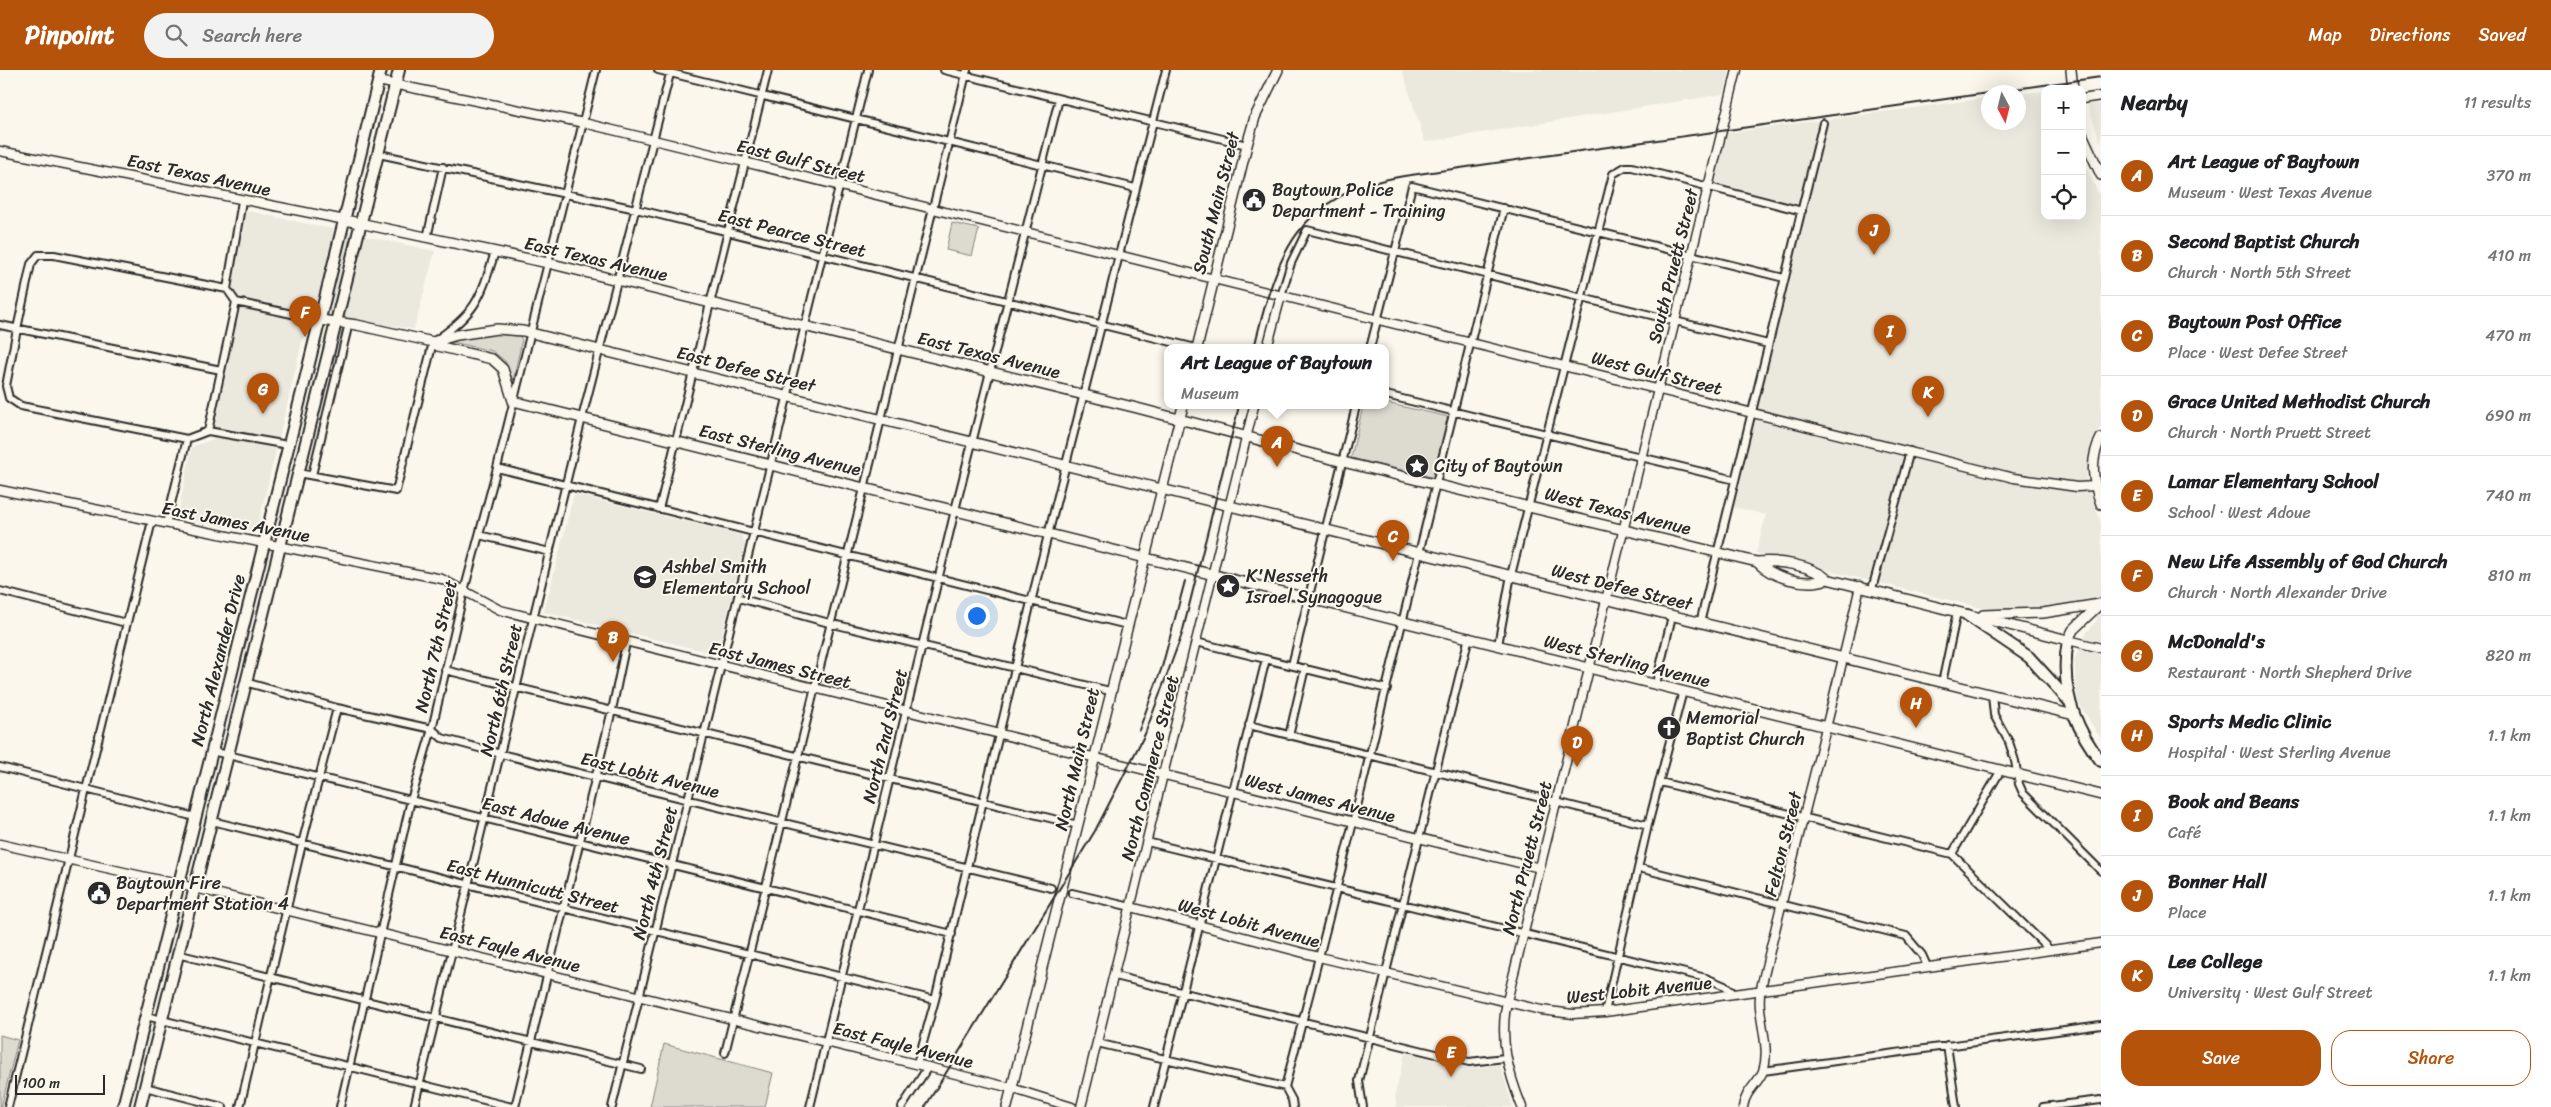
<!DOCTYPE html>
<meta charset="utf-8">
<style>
:root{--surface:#fff;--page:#f2f2f2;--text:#202124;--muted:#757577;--line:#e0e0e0;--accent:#b45309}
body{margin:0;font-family:Sriracha,sans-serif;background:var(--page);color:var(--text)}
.controls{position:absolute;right:15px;top:15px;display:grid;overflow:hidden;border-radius:10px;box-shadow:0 5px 20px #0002}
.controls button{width:45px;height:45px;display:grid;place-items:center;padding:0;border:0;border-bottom:1px solid var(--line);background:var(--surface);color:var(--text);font:25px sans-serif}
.compass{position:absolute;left:1981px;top:15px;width:45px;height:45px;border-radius:50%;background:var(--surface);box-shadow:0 5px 20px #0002;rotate:173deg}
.scale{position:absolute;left:15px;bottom:12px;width:90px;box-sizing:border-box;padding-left:5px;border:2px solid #2b2b2b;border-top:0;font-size:14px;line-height:18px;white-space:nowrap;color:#2b2b2b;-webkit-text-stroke:4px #fbf7ec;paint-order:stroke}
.you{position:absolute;left:976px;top:545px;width:18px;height:18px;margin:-12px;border:4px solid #fff;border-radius:50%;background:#1a73e8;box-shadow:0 0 0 8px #1a73e833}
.badge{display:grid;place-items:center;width:32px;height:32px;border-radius:50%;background:var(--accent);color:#fff;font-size:16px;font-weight:700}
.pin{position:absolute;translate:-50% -41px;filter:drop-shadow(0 1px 2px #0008)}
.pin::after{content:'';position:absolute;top:26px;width:18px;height:15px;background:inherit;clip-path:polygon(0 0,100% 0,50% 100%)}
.popup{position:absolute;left:1164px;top:274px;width:225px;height:65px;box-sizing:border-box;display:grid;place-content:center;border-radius:10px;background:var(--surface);filter:drop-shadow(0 1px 4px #0005);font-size:16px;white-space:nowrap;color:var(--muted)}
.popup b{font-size:19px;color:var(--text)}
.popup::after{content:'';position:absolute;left:50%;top:100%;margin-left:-10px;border:10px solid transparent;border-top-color:var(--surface)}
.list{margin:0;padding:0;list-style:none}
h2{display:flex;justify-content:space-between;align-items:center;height:65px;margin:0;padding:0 20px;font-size:21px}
h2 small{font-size:16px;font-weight:400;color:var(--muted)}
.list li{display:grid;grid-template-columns:32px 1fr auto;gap:15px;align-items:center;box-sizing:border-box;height:80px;padding:0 20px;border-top:1px solid var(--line)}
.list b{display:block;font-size:19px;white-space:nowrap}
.list p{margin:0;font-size:16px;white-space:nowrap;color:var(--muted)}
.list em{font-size:16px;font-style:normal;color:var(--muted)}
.actions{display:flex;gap:10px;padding:15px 20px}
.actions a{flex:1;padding:11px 0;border:1px solid var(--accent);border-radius:20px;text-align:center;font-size:18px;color:var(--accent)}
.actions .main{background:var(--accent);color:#fff}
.icon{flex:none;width:28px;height:28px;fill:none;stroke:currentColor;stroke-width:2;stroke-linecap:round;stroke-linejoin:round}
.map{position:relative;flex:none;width:2101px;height:1037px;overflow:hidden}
header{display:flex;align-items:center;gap:30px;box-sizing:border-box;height:70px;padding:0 25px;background:var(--accent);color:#fff}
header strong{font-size:24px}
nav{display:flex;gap:28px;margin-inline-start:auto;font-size:18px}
.search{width:350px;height:45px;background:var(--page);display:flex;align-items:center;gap:12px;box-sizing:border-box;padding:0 18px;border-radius:28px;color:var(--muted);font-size:19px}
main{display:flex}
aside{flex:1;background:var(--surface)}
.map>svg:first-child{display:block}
.built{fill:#ebe8de}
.green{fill:#dddad0;stroke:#84827e}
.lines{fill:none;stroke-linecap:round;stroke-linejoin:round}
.minor-casing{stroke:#2b2b2b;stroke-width:10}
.tertiary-casing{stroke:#2b2b2b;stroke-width:11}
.secondary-casing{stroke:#2b2b2b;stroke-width:12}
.primary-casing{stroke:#2b2b2b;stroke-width:14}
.minor{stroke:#fbf7ec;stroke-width:6}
.tertiary{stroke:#fbf7ec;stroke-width:8}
.secondary{stroke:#fbf7ec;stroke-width:9}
.primary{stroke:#fbf7ec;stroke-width:10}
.rail{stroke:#2b2b2b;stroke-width:2}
.labels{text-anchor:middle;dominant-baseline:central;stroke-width:4;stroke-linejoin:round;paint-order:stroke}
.street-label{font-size:18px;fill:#2b2b2b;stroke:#fbf7ec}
.poi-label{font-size:18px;fill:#2b2b2b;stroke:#fbf7ec;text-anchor:start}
</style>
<header>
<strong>Pinpoint</strong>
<div class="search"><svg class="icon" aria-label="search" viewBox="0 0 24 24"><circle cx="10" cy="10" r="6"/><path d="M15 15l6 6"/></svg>Search here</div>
<nav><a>Map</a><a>Directions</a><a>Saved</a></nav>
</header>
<main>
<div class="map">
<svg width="2101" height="1037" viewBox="0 0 2101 1037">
<rect width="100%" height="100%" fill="#fbf7ec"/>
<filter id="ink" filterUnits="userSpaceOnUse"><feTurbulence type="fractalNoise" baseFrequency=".02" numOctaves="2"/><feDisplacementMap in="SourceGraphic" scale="10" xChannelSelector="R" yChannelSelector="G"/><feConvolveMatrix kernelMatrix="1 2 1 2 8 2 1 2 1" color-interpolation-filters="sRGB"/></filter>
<g filter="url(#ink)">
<path class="built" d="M 1402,0 L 1730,0 L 1724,24 L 1425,72 Z
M 2045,21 L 2045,146 L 2082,146 L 2082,89 L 2101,128 L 2101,356 L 2090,379 L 2086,409 L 2101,454 L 2101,669 L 2078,632 L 2074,590 L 2087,562 L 2098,549 L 2078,532 L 2045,539 L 2012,541 L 1986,539 L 1756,483 L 1766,445 L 1734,437 L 1807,138 L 1713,115 L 1726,63 L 1988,28 L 1988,52 L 2018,52 L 2019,24 Z
M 2101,33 L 2101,74 L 2088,35 Z
M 243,140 L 435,181 L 414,259 L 309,243 L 256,463 L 177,448 L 192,377 L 213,369 Z
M 574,424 L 741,465 L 745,473 L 717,584 L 544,542 Z
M 1405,983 L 1473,998 L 1500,995 L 1513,1037 L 1397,1037 L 1395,1025 Z"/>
<path class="green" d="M 952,153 L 979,159 L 972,186 L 946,180 Z
M 497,264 L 520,266 L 522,270 L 513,311 L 505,291 L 492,281 L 452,272 L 455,269 Z
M 1386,333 L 1449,347 L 1435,408 L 1351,388 L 1363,336 L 1386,336 Z
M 0,965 L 18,970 L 1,1037 L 0,1037 Z
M 664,974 L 773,1003 L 765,1037 L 650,1037 Z"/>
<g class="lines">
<g class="minor-casing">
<path id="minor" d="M 658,0 L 1135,118
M 944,0 L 1247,75
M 379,84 L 636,139 L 1196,278
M 427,168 L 443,97
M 227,219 L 54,185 L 38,185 L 31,194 L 17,259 L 6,316 L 9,328 L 21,336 L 187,369 L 208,361 L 236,232 L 227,219 L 242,131
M 1281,226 L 1291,193 L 1307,160 L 1768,274
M 236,232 L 320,250
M 0,255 L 221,300
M 1370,278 L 1412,116 L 1784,208
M 1386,325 L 1735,410
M 208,361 L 288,375
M 497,398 L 1127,555
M 298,403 L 396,421 L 433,272 C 476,243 480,230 495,182
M 312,405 L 349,253
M 659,439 L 768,0
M 166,454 L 187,369
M 479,465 L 550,482
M 1872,519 L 1910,381
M 0,521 L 126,553
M 739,528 L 829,553 L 1110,621
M 1700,553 L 1823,53
M 1196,572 L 1387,619
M 1498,575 L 1511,505 L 1613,104 L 1625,97 L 1632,97 L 1802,141
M 1292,595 L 1356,336
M 445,600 L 1078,755
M 245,612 L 337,638 L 432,659 L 442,668 L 501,684 L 1051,818
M 1942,613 L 1957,542
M 1656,614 L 1672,546
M 1992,625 L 1994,645 L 2009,672 L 2015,691 L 2019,714 L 2023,723 L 2101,801
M 1249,655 L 1648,755
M 1289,666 L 1305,598
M 212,681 L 952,864
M 0,697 L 195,747
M 1660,712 L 1952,784 L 2050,880
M 212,751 L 935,930
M 1147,772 L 1706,908 L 1725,916 L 1735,924
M 1952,784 L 2001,700
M 1639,798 L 1906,866 L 1922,885 L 1927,896
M 1072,823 L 1131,837
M 177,884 L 641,999
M 1115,906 L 1469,992 L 1505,988
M 1605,942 L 1648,755 L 1683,621
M 146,946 L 512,1037
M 1097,973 L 1285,1017
M 1947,975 L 1956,1037
M 725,983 L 967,0
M 917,994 L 935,930 L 1031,532 L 1166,0
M 1763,1001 L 2101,955
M 145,1017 L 223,1037
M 8,1037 L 152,451
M 240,1037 L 302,774 L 337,638
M 340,1037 L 411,730 L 432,659 L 464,521 L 497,398 L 596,0
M 414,1037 L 582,348 L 671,0
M 515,1037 L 612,640 L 626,573
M 612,1037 L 868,0
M 810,1037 L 955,440 L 1059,29
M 902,1037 L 928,997
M 1154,1037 L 1266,589
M 1293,1037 L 1292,1030 L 1285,1017 C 1363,725 1430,431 1504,138
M 1363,1037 L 1359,1011 L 1469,567
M 2043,1037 L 2101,1030"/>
</g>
<g class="tertiary-casing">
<path id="tertiary" d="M 378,11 L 584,53 L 744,92 L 2014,408 L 2077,417 L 2095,416
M 2082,29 L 2101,26
M 0,81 L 345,150
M 1267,278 L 1281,226
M 0,420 L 442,509 L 500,540 L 1540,798
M 2068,570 L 2101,578
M 0,774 L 195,818 L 928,997 L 1011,1018 L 1072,1037
M 1131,837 L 1319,887 L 1541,940 L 1573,944 L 1605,942 L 2101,873
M 1081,1037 L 1254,336
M 1522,1037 C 1508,1002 1499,969 1507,931 L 1737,0
M 1743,1037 C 1745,1021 1758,1014 1763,1001 C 1772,975 1755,944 1761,918 C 1793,783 1830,650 1860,516"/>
</g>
<g class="secondary-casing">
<path id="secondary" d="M 2071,0 L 2073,19
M 2082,64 L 2101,105
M 345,150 L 548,193 L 1137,338 L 1343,392 L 1757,492 C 1778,490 1811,495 1827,509 L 2068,570 L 2073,560 L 2101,533
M 320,250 L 357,255 L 433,272 L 457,265 L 497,259 L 523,261 L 2074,645
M 433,272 L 438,276 L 492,289 L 503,299 L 513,331 L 2101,725
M 1197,278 L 1247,75 L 1255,47 L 1278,0
M 2101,368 C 2089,390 2093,412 2101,434
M 1757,492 C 1773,508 1805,517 1827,509
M 1983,545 L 2043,543 L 2100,534
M 1007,1037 L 1183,336"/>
</g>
<g class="primary-casing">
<path id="primary" d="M 1967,545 L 2029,587 L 2069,631
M 2068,570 C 2060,615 2073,656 2101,691
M 123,1037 L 302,322 L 381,0
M 140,1037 L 399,0"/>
</g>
<use href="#minor" class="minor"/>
<use href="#tertiary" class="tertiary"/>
<use href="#secondary" class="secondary"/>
<use href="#primary" class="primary"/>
<path class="rail" d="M 1993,22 L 2101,7
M 1254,278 C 1277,183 1297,124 1404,106 L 1988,23
M 1139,660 L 1162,597 L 1185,511
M 925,1037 L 1095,761 L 1145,664 L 1182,564 L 1239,336"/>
</g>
</g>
<defs>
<g id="civic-disc" transform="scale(1.25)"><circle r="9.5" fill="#2b2b2b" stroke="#fbf7ec"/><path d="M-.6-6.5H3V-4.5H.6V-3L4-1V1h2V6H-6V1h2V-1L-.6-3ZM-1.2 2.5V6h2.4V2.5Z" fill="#fff"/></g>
<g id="sight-disc" transform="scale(1.25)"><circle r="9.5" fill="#2b2b2b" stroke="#fbf7ec"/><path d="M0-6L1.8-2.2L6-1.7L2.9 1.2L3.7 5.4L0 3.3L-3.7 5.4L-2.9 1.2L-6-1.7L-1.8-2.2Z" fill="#fff"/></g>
<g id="school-disc" transform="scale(1.25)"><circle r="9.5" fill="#2b2b2b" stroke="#fbf7ec"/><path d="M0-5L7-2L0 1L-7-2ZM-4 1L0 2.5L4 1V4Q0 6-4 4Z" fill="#fff"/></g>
<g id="church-disc" transform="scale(1.25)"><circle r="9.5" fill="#2b2b2b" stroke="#fbf7ec"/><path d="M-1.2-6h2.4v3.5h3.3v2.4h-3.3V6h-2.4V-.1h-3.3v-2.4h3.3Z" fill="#fff"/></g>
</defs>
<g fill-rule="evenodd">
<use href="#civic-disc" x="1254" y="130"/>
<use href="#sight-disc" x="1417" y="396"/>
<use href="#school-disc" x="645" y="507"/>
<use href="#sight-disc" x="1228" y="516"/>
<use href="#church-disc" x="1669" y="658"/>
<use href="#civic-disc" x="99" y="823"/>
</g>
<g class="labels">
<g class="street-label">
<text transform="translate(801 91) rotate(14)">East Gulf Street</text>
<text transform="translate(199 105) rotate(12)">East Texas Avenue</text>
<text transform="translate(1216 133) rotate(-76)">South Main Street</text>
<text transform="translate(792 163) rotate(14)">East Pearce Street</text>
<text transform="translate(596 189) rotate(13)">East Texas Avenue</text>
<text transform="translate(1673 196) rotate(-76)">South Pruett Street</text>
<text transform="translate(989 285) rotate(14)">East Texas Avenue</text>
<text transform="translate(746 299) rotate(14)">East Defee Street</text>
<text transform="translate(1657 303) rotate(14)">West Gulf Street</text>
<text transform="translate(780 380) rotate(14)">East Sterling Avenue</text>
<text transform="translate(1618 441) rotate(14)">West Texas Avenue</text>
<text transform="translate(236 452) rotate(11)">East James Avenue</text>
<text transform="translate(1622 517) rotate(14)">West Defee Street</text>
<text transform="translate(436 576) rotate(-77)">North 7th Street</text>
<text transform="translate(218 590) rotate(-76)">North Alexander Drive</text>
<text transform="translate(1627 591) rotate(14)">West Sterling Avenue</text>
<text transform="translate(780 595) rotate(14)">East James Street</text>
<text transform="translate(501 620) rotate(-77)">North 6th Street</text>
<text transform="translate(885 666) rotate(-76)">North 2nd Street</text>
<text transform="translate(1077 689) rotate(-77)">North Main Street</text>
<text transform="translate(1150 698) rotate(-76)">North Commerce Street</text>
<text transform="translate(650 705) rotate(14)">East Lobit Avenue</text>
<text transform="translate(1320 728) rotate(14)">West James Avenue</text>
<text transform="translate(556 751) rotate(14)">East Adoue Avenue</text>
<text transform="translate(1783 774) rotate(-76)">Felton Street</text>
<text transform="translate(1527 788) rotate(-76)">North Pruett Street</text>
<text transform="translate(655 803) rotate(-76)">North 4th Street</text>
<text transform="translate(533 816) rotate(14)">East Hunnicutt Street</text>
<text transform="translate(1249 853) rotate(15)">West Lobit Avenue</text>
<text transform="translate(510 879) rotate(14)">East Fayle Avenue</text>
<text transform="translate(1639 920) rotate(-6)">West Lobit Avenue</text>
<text transform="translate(903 975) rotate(14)">East Fayle Avenue</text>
</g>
<g class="poi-label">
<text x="1272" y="120">Baytown Police<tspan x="1272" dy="21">Department - Training</tspan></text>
<text x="1434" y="396">City of Baytown</text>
<text x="662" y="497">Ashbel Smith<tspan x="662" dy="21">Elementary School</tspan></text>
<text x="1246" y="506">K'Nesseth<tspan x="1246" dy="21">Israel Synagogue</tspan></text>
<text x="1686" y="648">Memorial<tspan x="1686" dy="21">Baptist Church</tspan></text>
<text x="116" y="813">Baytown Fire<tspan x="116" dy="21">Department Station 4</tspan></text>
</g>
</g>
</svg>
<div class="controls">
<button>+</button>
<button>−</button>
<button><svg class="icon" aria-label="locate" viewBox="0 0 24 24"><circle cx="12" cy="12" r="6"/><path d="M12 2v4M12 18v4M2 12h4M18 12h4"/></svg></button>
</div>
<svg class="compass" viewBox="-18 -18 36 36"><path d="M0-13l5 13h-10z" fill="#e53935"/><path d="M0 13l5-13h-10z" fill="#757577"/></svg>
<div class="scale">100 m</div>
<div class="you"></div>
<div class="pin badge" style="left:1277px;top:397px">A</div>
<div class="popup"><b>Art League of Baytown</b>Museum</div>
<div class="pin badge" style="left:613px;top:592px">B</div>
<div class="pin badge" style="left:1393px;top:491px">C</div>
<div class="pin badge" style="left:1577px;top:697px">D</div>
<div class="pin badge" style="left:1451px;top:1007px">E</div>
<div class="pin badge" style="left:305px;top:267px">F</div>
<div class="pin badge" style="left:263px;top:344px">G</div>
<div class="pin badge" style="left:1916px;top:658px">H</div>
<div class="pin badge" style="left:1890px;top:286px">I</div>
<div class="pin badge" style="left:1874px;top:185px">J</div>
<div class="pin badge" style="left:1928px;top:347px">K</div>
</div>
<aside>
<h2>Nearby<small>11 results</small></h2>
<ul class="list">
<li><span class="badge">A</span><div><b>Art League of Baytown</b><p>Museum · West Texas Avenue</p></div><em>370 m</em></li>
<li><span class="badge">B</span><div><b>Second Baptist Church</b><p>Church · North 5th Street</p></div><em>410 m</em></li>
<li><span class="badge">C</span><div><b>Baytown Post Office</b><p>Place · West Defee Street</p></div><em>470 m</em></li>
<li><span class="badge">D</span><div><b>Grace United Methodist Church</b><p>Church · North Pruett Street</p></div><em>690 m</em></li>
<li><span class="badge">E</span><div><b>Lamar Elementary School</b><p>School · West Adoue</p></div><em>740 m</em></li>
<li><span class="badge">F</span><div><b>New Life Assembly of God Church</b><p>Church · North Alexander Drive</p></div><em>810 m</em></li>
<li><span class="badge">G</span><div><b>McDonald's</b><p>Restaurant · North Shepherd Drive</p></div><em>820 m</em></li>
<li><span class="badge">H</span><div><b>Sports Medic Clinic</b><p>Hospital · West Sterling Avenue</p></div><em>1.1 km</em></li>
<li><span class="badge">I</span><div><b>Book and Beans</b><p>Café</p></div><em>1.1 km</em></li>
<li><span class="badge">J</span><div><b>Bonner Hall</b><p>Place</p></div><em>1.1 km</em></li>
<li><span class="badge">K</span><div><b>Lee College</b><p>University · West Gulf Street</p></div><em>1.1 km</em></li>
</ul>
<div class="actions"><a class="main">Save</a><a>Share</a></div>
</aside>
</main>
